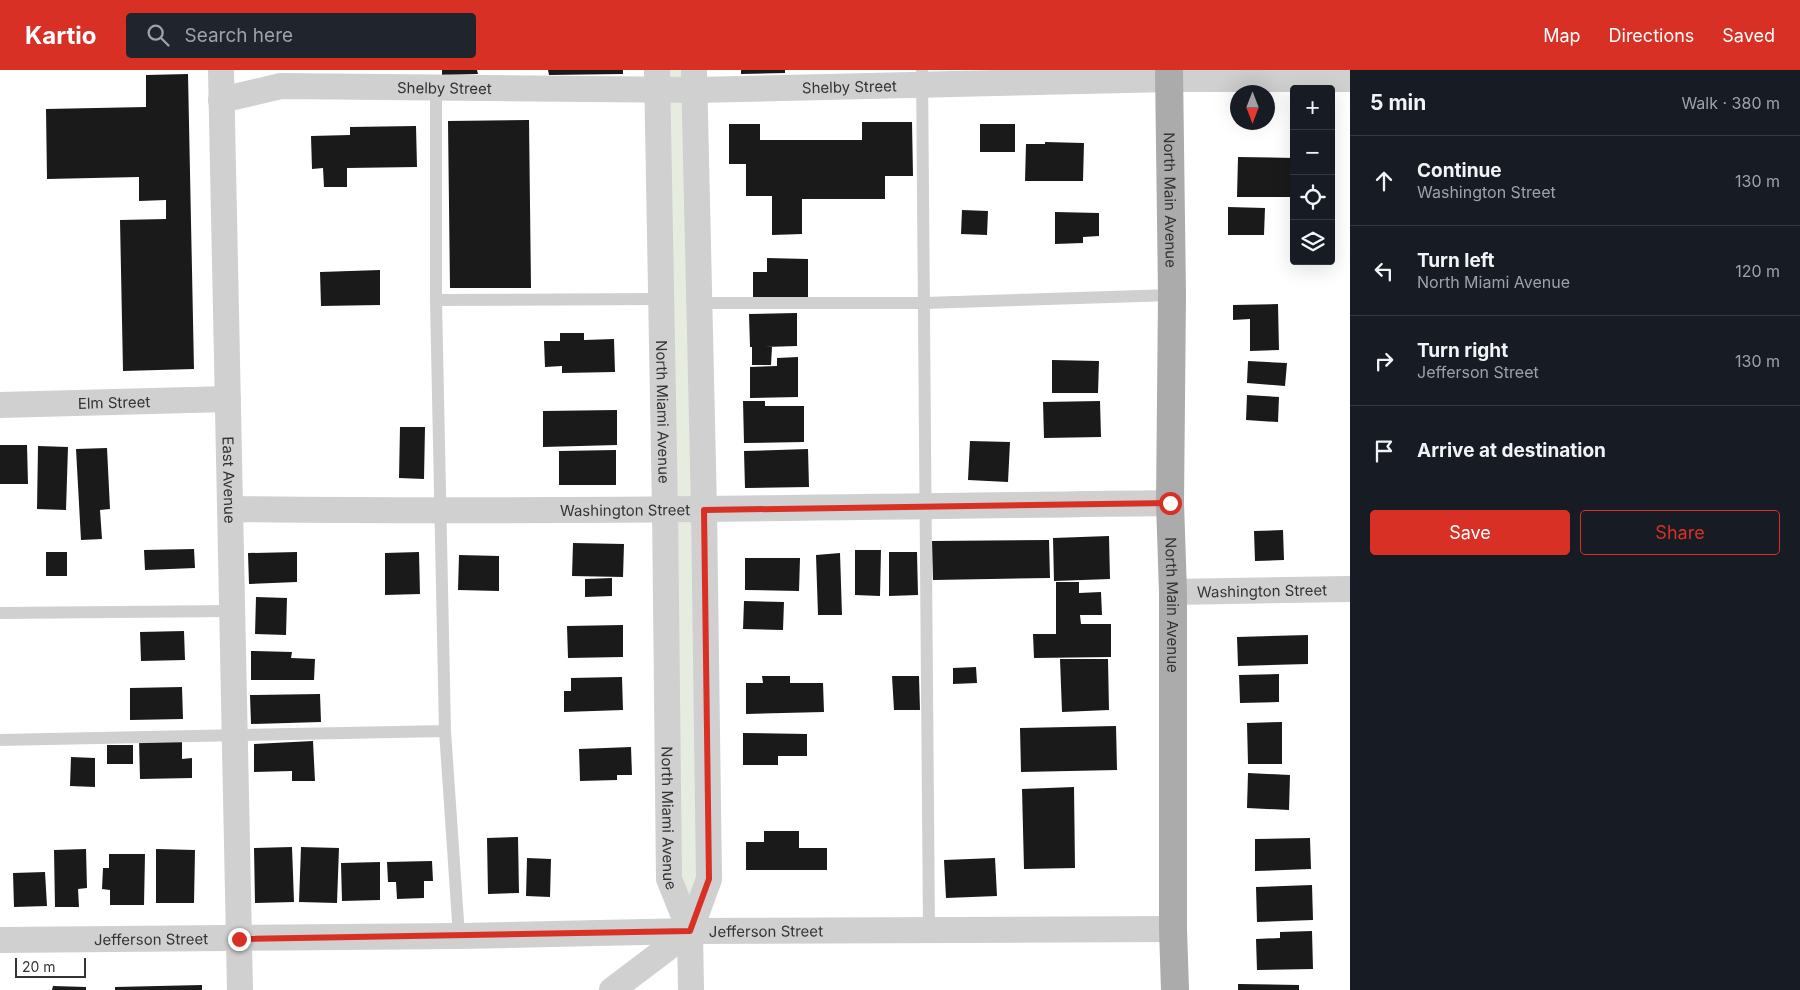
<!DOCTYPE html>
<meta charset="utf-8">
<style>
:root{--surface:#171b24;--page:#20242c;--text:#f1f3f6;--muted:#9ea1a6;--line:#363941;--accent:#d93025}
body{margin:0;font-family:Inter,sans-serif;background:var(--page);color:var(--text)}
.controls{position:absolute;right:15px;top:15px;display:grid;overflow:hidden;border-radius:5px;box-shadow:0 5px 20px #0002}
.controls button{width:45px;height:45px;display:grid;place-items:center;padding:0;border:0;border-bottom:1px solid var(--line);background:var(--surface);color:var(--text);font:25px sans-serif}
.compass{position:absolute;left:1230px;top:15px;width:45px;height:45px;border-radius:50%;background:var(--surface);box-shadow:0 5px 20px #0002;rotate:180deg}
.scale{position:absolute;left:15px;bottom:12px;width:71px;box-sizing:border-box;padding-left:5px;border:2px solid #333;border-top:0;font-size:14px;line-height:18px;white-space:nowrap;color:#333;-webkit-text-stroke:4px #fff;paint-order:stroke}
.stop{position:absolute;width:15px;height:15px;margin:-11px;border:4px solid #d93025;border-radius:50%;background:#fff}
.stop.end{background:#d93025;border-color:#fff;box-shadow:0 1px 5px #0008}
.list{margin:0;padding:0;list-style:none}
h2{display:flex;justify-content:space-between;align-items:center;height:65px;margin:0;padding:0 20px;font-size:21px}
h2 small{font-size:16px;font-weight:400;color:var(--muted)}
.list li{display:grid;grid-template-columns:32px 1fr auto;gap:15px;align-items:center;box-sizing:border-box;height:90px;padding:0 20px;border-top:1px solid var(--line)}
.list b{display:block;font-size:19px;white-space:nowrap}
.list p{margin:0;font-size:16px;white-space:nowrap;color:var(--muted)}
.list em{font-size:16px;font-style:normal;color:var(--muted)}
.actions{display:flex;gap:10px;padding:15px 20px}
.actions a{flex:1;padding:11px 0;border:1px solid var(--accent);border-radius:5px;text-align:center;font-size:18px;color:var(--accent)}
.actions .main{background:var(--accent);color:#fff}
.icon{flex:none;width:28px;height:28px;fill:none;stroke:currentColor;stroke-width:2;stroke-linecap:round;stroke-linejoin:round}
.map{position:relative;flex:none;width:1350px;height:920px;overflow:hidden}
header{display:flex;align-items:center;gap:30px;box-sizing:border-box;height:70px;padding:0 25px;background:var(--accent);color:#fff}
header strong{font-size:24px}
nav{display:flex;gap:28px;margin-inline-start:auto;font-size:18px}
.search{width:350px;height:45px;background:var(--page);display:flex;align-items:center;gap:12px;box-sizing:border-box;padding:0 18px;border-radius:5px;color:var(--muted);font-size:19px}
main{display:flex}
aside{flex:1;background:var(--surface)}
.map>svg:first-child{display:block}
.green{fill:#e6ecdf}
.building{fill:#1a1a1a}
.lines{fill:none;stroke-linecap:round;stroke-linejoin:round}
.service{stroke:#d0d0d0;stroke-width:12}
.minor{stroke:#d0d0d0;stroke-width:26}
.primary{stroke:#ababab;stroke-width:28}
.route{stroke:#d93025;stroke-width:6}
.labels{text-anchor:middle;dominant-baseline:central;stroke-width:5;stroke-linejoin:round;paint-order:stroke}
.street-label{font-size:15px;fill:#333;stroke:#fff}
</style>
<header>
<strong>Kartio</strong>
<div class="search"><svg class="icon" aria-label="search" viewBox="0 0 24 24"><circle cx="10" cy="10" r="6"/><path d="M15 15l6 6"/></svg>Search here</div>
<nav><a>Map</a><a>Directions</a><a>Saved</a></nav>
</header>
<main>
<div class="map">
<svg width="1350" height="920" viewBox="0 0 1350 920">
<rect width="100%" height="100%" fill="#fff"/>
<path class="green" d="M 657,0 L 694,0 L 709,809 L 690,861 L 669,809 Z"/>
<path class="building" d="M 442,0 L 477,0 L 478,4 L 442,5 Z
M 548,0 L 623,0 L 623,4 L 549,5 Z
M 741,0 L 785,0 L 785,3 L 741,4 Z
M 188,4 L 194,299 L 123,301 L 120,150 L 166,149 L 166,130 L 139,131 L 139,107 L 47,109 L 46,39 L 146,37 L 146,5 Z
M 529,50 L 531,218 L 450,218 L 448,51 Z
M 862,52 L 912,52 L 913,106 L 885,106 L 885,129 L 802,129 L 802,164 L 772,165 L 772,126 L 746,126 L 746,94 L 729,94 L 729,54 L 760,54 L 760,70 L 862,70 Z
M 980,54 L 1015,54 L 1015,82 L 980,82 Z
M 416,56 L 417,97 L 347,98 L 347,117 L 324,117 L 323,98 L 312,99 L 311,66 L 350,65 L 350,57 Z
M 1045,72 L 1084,73 L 1083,111 L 1025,111 L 1026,74 L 1045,74 Z
M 1238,87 L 1294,88 L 1294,127 L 1237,127 Z
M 1228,137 L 1265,138 L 1264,165 L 1228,165 Z
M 962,140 L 988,141 L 987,165 L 961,164 Z
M 1055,142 L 1099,143 L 1099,166 L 1083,167 L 1083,173 L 1055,174 Z
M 767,188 L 808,189 L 808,227 L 753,227 L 753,202 L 767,202 Z
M 380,200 L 380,235 L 321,236 L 320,202 Z
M 1278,234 L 1279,280 L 1250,281 L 1250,249 L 1233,250 L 1233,235 Z
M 797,243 L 797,276 L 765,277 L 772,277 L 771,295 L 752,295 L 752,277 L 750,277 L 749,244 Z
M 560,263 L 584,263 L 584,270 L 614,269 L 615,302 L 562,303 L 562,296 L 545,297 L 544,271 L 560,271 Z
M 798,287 L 798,327 L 750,328 L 750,297 L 777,296 L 777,288 Z
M 1052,290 L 1099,291 L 1098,323 L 1052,323 Z
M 1248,291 L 1287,293 L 1285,316 L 1247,313 Z
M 1247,325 L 1279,327 L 1278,352 L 1246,350 Z
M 743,331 L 765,331 L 765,336 L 804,336 L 804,372 L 744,373 Z
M 1100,331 L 1101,367 L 1044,368 L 1043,332 Z
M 617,340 L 617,375 L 543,377 L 543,341 Z
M 400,357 L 425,357 L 424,409 L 399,408 Z
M 970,371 L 1010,372 L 1008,412 L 968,410 Z
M 0,375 L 27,375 L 28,414 L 0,414 Z
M 38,376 L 68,377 L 66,440 L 37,439 Z
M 107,378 L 110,439 L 100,440 L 102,469 L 81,470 L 76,379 Z
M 808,379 L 809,417 L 745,418 L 744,381 Z
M 616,380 L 616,415 L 559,415 L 559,381 Z
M 1283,460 L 1284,490 L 1255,491 L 1254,461 Z
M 1109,466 L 1110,509 L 1054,511 L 1053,468 Z
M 1049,470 L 1050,508 L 933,510 L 932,471 Z
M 573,473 L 624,474 L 623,507 L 572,506 Z
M 194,479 L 195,498 L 145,500 L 144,480 Z
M 855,480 L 881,480 L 880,526 L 855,525 Z
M 46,482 L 67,482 L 67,506 L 46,506 Z
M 297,482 L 297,512 L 249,514 L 248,483 Z
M 419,482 L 420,524 L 385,525 L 385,483 Z
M 889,482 L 917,482 L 918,525 L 889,526 Z
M 840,483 L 842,545 L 818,545 L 816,485 Z
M 459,485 L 499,486 L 499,521 L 458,520 Z
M 745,488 L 800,488 L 799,521 L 745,520 Z
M 612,508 L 612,526 L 585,527 L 585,509 Z
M 1056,512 L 1079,512 L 1079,523 L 1101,522 L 1102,545 L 1080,545 L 1081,554 L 1111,554 L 1111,587 L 1034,588 L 1033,564 L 1056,564 Z
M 256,527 L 287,528 L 286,565 L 255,564 Z
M 744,531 L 784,532 L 783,560 L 743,559 Z
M 623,555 L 623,587 L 568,588 L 567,556 Z
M 184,561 L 185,590 L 141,591 L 140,562 Z
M 1308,565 L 1308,594 L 1238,596 L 1237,567 Z
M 251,581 L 292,582 L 291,588 L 315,589 L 314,610 L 251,610 Z
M 1060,589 L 1108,589 L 1109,640 L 1062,642 Z
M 976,597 L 977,613 L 953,614 L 953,598 Z
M 1279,604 L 1279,632 L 1240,633 L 1239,605 Z
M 762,606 L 790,606 L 790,613 L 823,613 L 824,642 L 746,644 L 746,613 L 763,613 Z
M 892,606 L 919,606 L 920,640 L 894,640 Z
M 622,607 L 623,640 L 564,642 L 564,621 L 571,621 L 571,608 Z
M 182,617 L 183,649 L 130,650 L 130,618 Z
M 320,624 L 321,652 L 251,654 L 250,625 Z
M 1282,652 L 1282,694 L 1248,694 L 1247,653 Z
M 1116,656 L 1117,700 L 1021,702 L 1020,658 Z
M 743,663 L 807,664 L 807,686 L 778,686 L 778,695 L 743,695 Z
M 182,669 L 182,689 L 192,688 L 192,708 L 140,709 L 139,670 Z
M 313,671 L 315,711 L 292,711 L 292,701 L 254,702 L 254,674 Z
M 107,675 L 133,675 L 133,694 L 107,694 Z
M 631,677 L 632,705 L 617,705 L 617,710 L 580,711 L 579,679 Z
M 71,687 L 95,688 L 95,717 L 70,716 Z
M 1248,703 L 1290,705 L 1289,740 L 1247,738 Z
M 1074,717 L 1075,798 L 1024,799 L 1022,719 Z
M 764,761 L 799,761 L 799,778 L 827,778 L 827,800 L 746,800 L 746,772 L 764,772 Z
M 518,767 L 519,823 L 488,824 L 487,768 Z
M 1310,768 L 1311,799 L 1255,801 L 1255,769 Z
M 292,777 L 294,832 L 255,833 L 254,778 Z
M 301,777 L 339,778 L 337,833 L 299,832 Z
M 86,779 L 87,818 L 78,819 L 79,837 L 55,837 L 54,780 Z
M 156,779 L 195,780 L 194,833 L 156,833 Z
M 109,784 L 145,784 L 144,835 L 110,835 L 110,820 L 102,819 L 103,798 L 109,798 Z
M 527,788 L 551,789 L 550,827 L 526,826 Z
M 995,788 L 997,826 L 946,828 L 944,790 Z
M 432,791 L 433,811 L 424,811 L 424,828 L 397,829 L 396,812 L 388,812 L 387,792 Z
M 380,792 L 380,830 L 342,831 L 341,793 Z
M 45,802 L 47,836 L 14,837 L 13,803 Z
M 1312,815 L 1313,850 L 1257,852 L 1256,817 Z
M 1312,861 L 1313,899 L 1257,900 L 1256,869 L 1280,868 L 1280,862 Z
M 1238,914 L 1299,915 L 1299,920 L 1238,920 Z
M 202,915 L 202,920 L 115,920 L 115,917 Z
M 53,916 L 86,917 L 86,920 L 52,920 Z"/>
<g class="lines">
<path class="service" d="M 922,0 L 929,861
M 436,17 L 436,230 L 445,661 L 459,866
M 436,230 L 661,229
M 699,233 L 924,233 L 1172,225
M 0,543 L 232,541
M 0,670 L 445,661"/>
<g class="minor">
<path id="s1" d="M 221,0 L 240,920"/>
<path id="s2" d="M 657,0 L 665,439 L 669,809 L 690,861"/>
<path id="s3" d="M 221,30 L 281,16 L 694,20 L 1170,9 L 1350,9"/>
<path id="s4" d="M 0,335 L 228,329"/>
<path id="s5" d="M 230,439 C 543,443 856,437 1170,433"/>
<path id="s6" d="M 1173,522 L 1350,519"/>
<path id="s7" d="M 0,870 L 459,866 L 690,861 L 1173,859"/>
<path d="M 612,920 L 690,861"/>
<path d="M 691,920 L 690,861 L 709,809 L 704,439 L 694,0"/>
</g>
<path class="primary" id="s8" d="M 1169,0 L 1172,225 L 1170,433 L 1173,522 L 1173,859 L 1175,920"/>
</g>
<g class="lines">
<path class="route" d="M 239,869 L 690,861 L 709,809 L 704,440 L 1170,433"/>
</g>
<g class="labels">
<g class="street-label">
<text stroke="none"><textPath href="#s3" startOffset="630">Shelby Street</textPath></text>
<text stroke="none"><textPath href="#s3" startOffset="225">Shelby Street</textPath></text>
<text stroke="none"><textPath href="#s8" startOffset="130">North Main Avenue</textPath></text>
<text stroke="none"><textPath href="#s4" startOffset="114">Elm Street</textPath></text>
<text stroke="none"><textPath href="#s2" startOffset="342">North Miami Avenue</textPath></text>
<text stroke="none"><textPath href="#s1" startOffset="410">East Avenue</textPath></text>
<text stroke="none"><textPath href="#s5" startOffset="395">Washington Street</textPath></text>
<text stroke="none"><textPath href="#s6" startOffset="89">Washington Street</textPath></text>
<text stroke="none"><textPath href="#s8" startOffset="535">North Main Avenue</textPath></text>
<text stroke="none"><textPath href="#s2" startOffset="748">North Miami Avenue</textPath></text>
<text stroke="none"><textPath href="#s7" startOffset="766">Jefferson Street</textPath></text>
<text stroke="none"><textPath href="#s7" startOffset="151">Jefferson Street</textPath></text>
</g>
</g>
</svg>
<div class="controls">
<button>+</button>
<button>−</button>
<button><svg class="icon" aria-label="locate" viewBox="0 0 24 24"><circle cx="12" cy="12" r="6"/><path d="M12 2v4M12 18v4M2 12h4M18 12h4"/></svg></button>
<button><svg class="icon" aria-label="layers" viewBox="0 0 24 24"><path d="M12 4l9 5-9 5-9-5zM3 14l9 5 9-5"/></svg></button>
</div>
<svg class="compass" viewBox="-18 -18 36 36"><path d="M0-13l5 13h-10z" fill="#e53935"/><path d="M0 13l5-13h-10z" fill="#9ea1a6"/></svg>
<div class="scale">20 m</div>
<div class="stop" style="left:1170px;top:433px"></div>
<div class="stop end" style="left:239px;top:869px"></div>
</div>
<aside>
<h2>5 min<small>Walk · 380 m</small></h2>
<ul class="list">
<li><svg class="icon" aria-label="ahead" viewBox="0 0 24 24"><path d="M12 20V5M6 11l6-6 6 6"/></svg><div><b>Continue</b><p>Washington Street</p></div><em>130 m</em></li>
<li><svg class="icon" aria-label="left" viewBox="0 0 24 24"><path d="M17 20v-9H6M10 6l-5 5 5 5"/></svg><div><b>Turn left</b><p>North Miami Avenue</p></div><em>120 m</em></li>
<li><svg class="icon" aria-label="right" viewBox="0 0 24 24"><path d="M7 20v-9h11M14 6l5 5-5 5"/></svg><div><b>Turn right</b><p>Jefferson Street</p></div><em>130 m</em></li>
<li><svg class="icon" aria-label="arrive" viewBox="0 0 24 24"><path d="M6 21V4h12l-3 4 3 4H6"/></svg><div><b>Arrive at destination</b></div></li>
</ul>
<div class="actions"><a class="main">Save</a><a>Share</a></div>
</aside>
</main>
